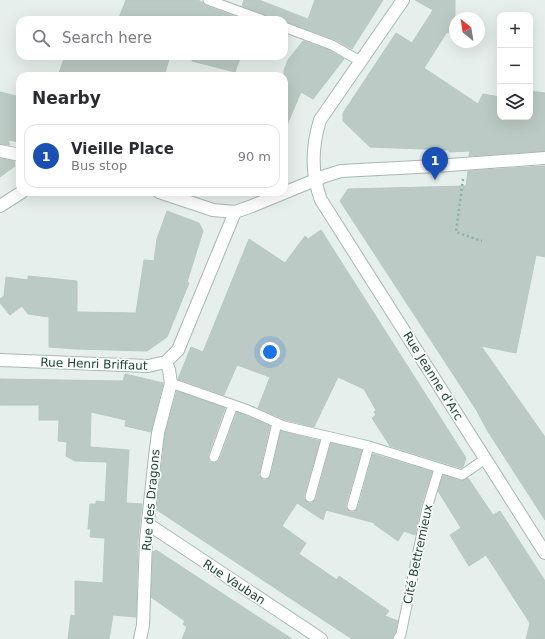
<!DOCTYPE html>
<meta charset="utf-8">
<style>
:root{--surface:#fff;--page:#f2f2f3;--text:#2b2b33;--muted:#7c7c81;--line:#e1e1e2;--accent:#111827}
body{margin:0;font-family:"DejaVu Sans",sans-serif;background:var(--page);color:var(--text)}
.controls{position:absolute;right:12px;top:12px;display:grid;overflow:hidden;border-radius:8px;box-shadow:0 4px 16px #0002}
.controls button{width:36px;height:36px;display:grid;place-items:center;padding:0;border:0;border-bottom:1px solid var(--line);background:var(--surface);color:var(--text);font:20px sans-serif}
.compass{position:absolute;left:449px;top:12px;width:36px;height:36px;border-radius:50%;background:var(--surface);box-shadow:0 4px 16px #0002;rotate:330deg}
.you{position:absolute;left:270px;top:352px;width:14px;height:14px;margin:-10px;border:3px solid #fff;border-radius:50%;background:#1a73e8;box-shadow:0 0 0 6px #1a73e833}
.badge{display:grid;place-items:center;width:26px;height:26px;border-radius:50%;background:var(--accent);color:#fff;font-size:13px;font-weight:700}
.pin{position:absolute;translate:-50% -33px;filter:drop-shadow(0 1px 2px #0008)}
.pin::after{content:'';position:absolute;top:21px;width:14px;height:12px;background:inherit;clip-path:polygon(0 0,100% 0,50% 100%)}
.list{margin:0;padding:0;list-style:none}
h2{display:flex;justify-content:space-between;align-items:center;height:52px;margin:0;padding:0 16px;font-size:17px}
h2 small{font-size:13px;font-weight:400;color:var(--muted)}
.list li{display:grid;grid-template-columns:26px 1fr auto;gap:12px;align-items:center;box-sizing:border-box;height:64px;margin:0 8px 8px;padding:0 8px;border:1px solid var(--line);border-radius:12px}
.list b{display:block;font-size:15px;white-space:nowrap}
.list p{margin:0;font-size:13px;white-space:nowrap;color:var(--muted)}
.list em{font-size:13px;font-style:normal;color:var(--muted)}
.icon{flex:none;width:22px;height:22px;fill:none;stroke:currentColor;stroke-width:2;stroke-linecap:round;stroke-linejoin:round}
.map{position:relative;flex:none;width:545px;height:639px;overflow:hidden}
.search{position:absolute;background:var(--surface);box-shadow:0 4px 16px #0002;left:16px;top:16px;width:272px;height:44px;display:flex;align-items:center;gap:10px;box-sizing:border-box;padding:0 14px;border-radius:12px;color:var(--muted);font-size:15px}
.panel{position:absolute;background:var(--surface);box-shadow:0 4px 16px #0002;left:16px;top:72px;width:272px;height:124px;border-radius:12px}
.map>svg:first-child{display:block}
.building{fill:#bbcac4;stroke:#b8c9c2}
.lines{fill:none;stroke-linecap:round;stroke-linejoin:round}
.service-casing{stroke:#a8b8b2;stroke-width:11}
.minor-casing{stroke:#a8b8b2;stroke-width:14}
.tertiary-casing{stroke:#a8b8b2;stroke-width:14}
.path{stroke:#86b3a5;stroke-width:2.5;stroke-dasharray:2 3;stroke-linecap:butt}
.service{stroke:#fff;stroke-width:9}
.minor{stroke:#fff;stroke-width:12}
.tertiary{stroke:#fff;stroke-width:12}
.labels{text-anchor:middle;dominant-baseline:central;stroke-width:3.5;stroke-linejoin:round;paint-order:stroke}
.street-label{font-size:12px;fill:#24423a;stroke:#f7fbf9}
</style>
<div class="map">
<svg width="545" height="639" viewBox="0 0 545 639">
<rect width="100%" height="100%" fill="#e6efeb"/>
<path class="building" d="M 126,0 L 198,0 L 202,2 L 206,6 L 245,20 L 118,20 Z
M 244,0 L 259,0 L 308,19 L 315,0 L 383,0 L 352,49 L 334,39 L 284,21 L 284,20 L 269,20 L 265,15 L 242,6 Z
M 415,0 L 455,0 L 455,36 L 447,32 L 424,68 L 478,104 L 483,94 L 500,97 L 500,117 L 530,117 L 530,91 L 545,93 L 545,151 L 469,156 L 470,151 L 449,152 L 449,150 L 370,147 L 343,121 L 343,113 L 396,33 L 412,43 L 433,10 Z
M 303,41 L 329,50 L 344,59 L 313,99 L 301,92 L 284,132 L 284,70 L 288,60 Z
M 65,56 L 170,56 L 164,76 L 58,76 Z
M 192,56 L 241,56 L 235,72 L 192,61 Z
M 0,92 L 20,97 L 20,142 L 8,140 L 10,145 L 0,144 Z
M 0,159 L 14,161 L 15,166 L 0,177 Z
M 545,166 L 545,257 L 536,255 L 516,353 L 481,346 L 545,437 L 545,520 L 487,430 L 477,411 L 340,201 L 348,189 L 466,186 L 468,171 Z
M 167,211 L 199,223 L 203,231 L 187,282 L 189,283 L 167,337 L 147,351 L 76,349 L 49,347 L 49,317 L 28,314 L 22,306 L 10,315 L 0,303 L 0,299 L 4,296 L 6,277 L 28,280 L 28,276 L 77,281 L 77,312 L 136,313 L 144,260 L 154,261 L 157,239 Z
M 321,230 L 466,458 L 463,467 L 461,468 L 390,446 L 372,418 L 376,415 L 374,412 L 376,410 L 364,389 L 338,377 L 314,427 L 286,420 L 258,408 L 270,377 L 237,365 L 224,395 L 178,379 L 191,347 L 203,352 L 249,239 L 285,263 L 305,236 L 308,239 Z
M 125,374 L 163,383 L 151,432 L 125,426 L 126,420 L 91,412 L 90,447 L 129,450 L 126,503 L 142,504 L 138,540 L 136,617 L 113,615 L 109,639 L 68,639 L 71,615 L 75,616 L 75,581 L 103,583 L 105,538 L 90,537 L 91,529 L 88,529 L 90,504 L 96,504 L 96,501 L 105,502 L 107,462 L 75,461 L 66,456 L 67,442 L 58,441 L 59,420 L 39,420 L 39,405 L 0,405 L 0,379 L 123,381 Z
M 177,391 L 225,408 L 208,455 L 209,461 L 212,463 L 218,462 L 220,459 L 237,412 L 270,426 L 259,473 L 259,476 L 263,480 L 267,480 L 271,475 L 281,431 L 320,441 L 304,495 L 304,499 L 308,503 L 312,503 L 316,499 L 331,443 L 362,450 L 346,504 L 346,508 L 350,512 L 354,512 L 358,508 L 373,454 L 432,472 L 421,506 L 415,535 L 404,531 L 398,541 L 374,524 L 375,523 L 326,510 L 323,520 L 297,503 L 282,526 L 306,543 L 299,554 L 337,580 L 339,576 L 389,611 L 385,616 L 398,621 L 395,632 L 392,639 L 352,639 L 157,510 L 165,434 Z
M 443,475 L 461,481 L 468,478 L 493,515 L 500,511 L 545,581 L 545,639 L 526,639 L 530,623 L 486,555 L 469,566 L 450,535 L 461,528 L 438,491 Z
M 156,550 L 249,611 L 292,639 L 182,639 L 187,627 L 183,624 L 185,621 L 151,597 L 153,552 Z"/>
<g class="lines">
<g class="service-casing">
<path id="service" d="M 208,0 L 263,20
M 284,27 L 332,45 L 360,61
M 171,383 L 248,410 L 284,426 L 369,446 L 462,475 L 485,459
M 214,457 L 233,405
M 265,474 L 277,423
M 310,497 L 327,436
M 352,506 L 369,446
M 398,639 L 401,634 L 427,508 L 439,469"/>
</g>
<g class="minor-casing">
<path id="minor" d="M 403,0 L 320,120 C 312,146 311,174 321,200 L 545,553
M 0,151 L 20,155
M 0,360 L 148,366 L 166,362 L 178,350 L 235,212
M 148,524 L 321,639
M 140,639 L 143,625 L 146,540 L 155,457 L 158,433 L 171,383 L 169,370 L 166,362"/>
</g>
<g class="tertiary-casing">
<path id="tertiary" d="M 159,192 L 213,210 L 235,212 L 252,206 L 325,176 L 341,171 L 436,166 L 545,158
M 0,206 L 22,192"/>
</g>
<path class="path" d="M 463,179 L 456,232 L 482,241"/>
<use href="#service" class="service"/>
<use href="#minor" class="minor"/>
<use href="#tertiary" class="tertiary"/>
</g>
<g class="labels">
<g class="street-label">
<text transform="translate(94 364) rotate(2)">Rue Henri Briffaut</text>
<text transform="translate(433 376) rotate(58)">Rue Jeanne d'Arc</text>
<text transform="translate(151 500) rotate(-85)">Rue des Dragons</text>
<text transform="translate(418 554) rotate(-78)">Cité Bettremieux</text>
<text transform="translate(234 582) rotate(33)">Rue Vauban</text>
</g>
</g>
</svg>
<div class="controls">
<button>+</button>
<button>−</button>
<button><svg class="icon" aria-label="layers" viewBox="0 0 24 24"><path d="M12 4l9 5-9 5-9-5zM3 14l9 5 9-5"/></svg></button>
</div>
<svg class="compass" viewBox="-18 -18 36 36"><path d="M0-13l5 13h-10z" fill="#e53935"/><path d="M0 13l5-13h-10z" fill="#7c7c81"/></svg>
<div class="you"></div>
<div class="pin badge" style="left:435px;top:180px;background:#1a4fb4">1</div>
<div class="search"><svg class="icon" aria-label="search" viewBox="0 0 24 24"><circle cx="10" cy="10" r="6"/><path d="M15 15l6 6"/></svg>Search here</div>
<section class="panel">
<h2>Nearby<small></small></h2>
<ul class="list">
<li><span class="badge" style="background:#1a4fb4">1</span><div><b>Vieille Place</b><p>Bus stop</p></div><em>90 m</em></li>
</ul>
</section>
</div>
